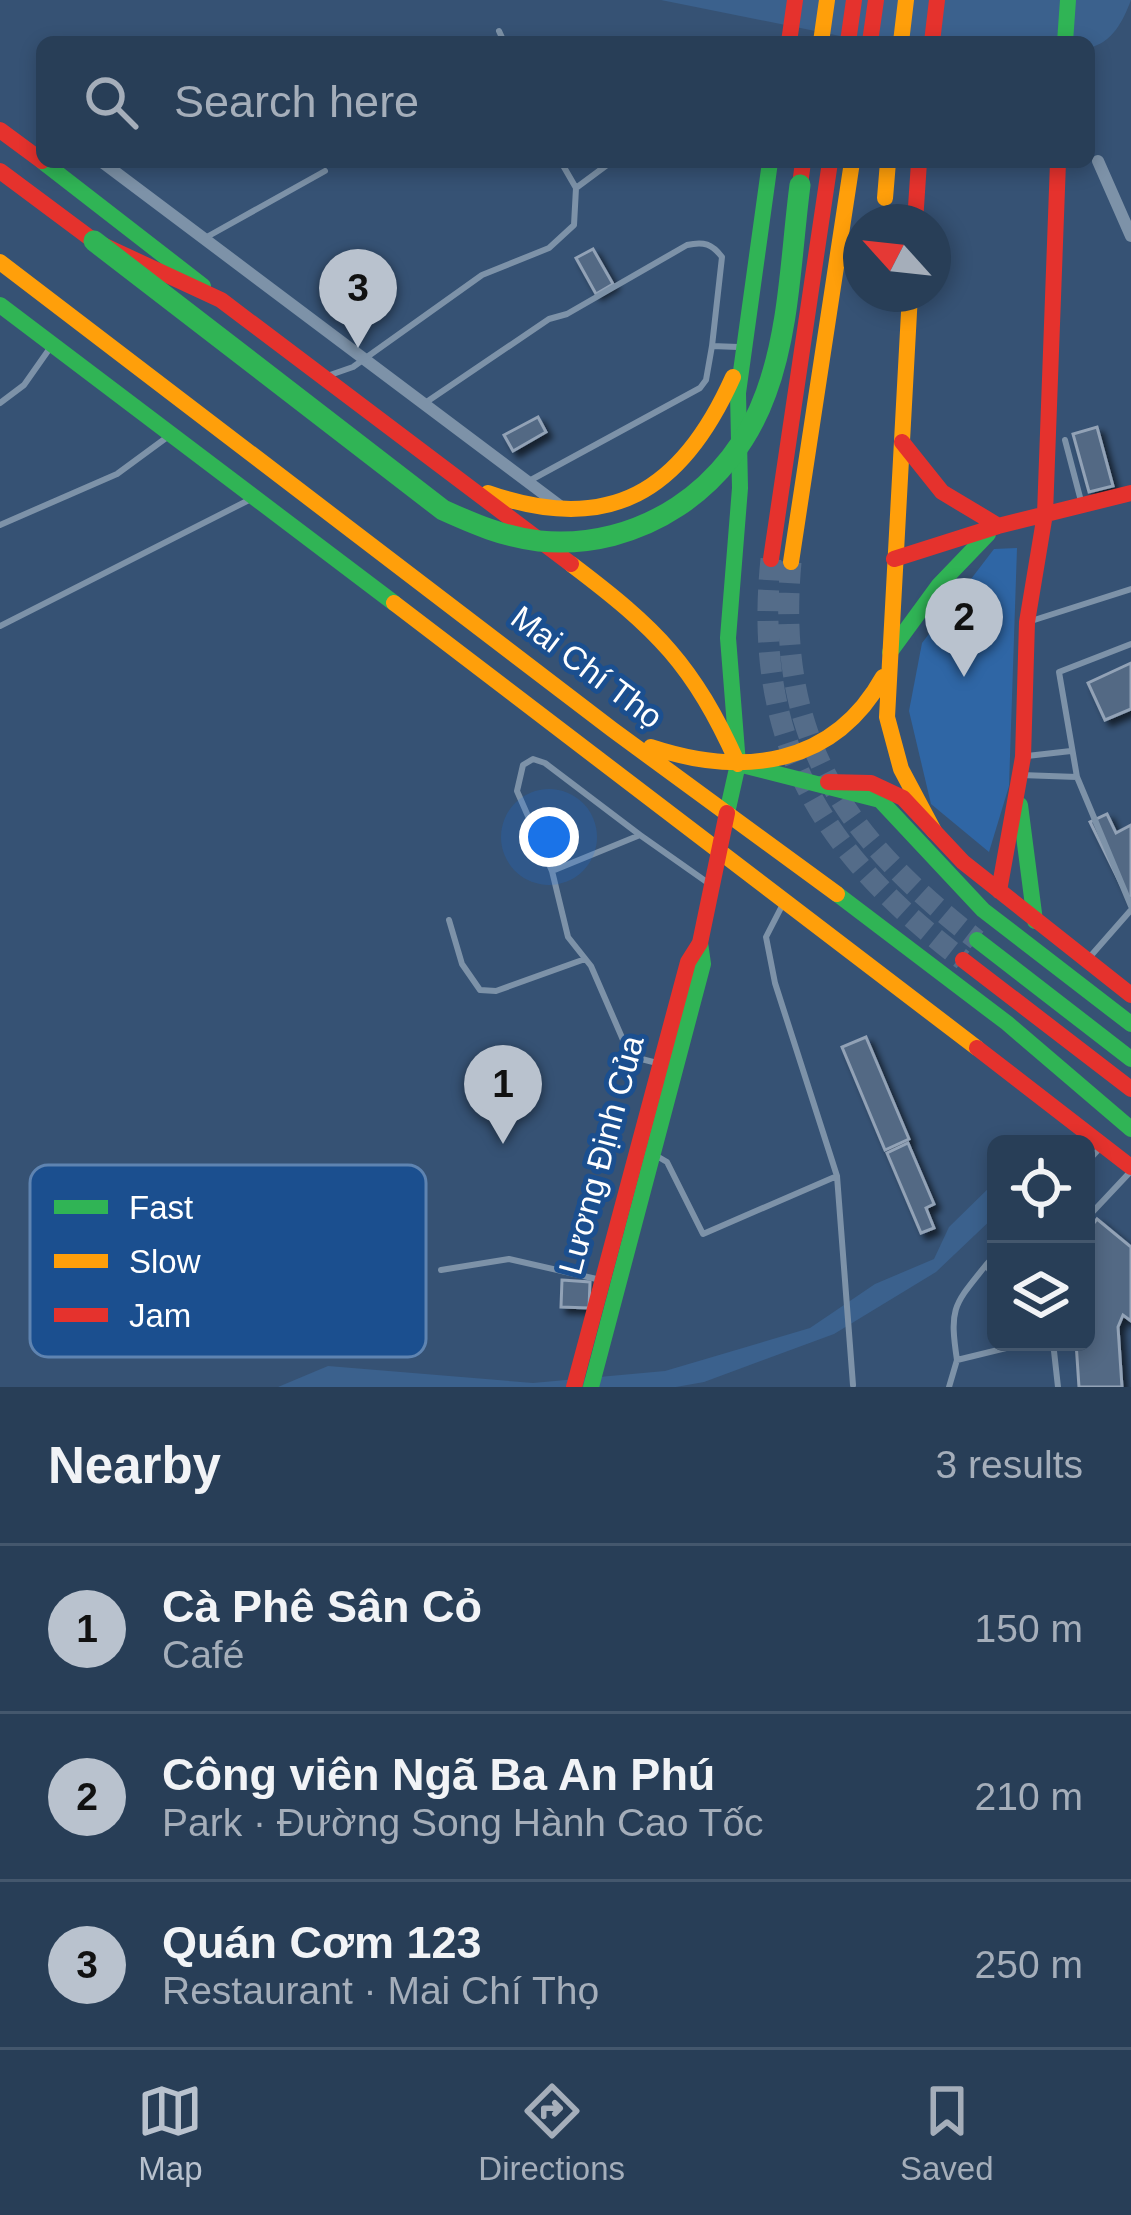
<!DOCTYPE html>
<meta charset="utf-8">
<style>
:root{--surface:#283e57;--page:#344961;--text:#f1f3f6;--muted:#a5aeba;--line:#44576d;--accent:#b9c2ce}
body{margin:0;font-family:Arial,sans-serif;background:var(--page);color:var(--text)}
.controls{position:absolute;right:36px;bottom:36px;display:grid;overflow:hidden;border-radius:18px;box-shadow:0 6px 18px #0003}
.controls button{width:108px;height:108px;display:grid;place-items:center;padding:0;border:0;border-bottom:3px solid var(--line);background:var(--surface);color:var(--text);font:60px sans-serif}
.compass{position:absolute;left:843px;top:204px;width:108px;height:108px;border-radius:50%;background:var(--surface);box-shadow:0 6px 18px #0003;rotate:297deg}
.you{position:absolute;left:549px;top:837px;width:42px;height:42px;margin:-30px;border:9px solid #fff;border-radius:50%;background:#1a73e8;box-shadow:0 0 0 18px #1a73e833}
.badge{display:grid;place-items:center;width:78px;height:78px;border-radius:50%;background:var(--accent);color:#111;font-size:39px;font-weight:700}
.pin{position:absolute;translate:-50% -99px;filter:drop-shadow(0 3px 6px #0008)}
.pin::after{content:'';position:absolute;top:63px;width:42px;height:36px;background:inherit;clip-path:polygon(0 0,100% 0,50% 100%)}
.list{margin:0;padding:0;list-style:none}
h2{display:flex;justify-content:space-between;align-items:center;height:156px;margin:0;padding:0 48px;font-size:51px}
h2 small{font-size:39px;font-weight:400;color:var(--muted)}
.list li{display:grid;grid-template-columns:78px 1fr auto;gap:36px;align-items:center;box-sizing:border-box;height:168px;padding:0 48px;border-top:3px solid var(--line)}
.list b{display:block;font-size:45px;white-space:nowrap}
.list p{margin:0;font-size:39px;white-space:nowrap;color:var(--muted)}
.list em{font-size:39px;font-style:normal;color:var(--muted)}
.icon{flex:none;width:66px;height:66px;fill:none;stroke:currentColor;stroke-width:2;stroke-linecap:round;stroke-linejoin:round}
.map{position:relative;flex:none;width:1131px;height:1387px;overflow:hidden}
.search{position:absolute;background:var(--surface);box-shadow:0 6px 18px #0003;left:36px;right:36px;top:36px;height:132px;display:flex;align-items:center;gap:30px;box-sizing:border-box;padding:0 42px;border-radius:18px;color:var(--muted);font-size:45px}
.sheet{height:660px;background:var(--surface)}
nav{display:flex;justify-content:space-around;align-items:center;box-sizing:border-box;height:168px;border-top:3px solid var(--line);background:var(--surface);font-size:33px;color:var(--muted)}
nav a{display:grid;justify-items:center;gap:6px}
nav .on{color:var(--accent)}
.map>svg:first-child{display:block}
.green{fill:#2f66a5}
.water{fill:#3b618d}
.building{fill:#526984;stroke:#92a2b6;stroke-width:3;filter:url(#shadow)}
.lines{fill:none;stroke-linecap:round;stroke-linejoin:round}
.highway-tunnel{stroke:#546c89;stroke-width:21;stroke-dasharray:21 10;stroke-linecap:butt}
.lane{stroke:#7d92a8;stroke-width:6}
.street{stroke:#7d92a8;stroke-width:12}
.fast{stroke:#30b455;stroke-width:16}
.slow{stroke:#ff9f0a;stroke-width:16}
.jam{stroke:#e5322d;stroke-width:16}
.fast-bridge{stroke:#30b455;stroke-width:21}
.labels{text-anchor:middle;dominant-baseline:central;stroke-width:10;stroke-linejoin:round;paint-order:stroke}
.street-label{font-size:33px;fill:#fff;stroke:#1b4f8f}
.key{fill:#1b4f8f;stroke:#5f84b1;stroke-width:3}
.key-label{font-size:33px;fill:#fff}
</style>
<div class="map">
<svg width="1131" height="1387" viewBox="0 0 1131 1387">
<defs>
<filter id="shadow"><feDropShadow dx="5.5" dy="5.5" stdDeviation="3" flood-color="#0009"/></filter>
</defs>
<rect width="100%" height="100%" fill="#365274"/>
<path class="green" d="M 1017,548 L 1009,786 L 989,852 L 931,804 L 909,711 L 922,643 L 994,549 Z"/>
<path class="water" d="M 661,0 L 1131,0 C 1123,21 1113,42 1089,48 L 1089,42 L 893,42 L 840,36 Z
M 996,1181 L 996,1215 L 936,1272 L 834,1334 L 704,1382 L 676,1387 L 278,1387 L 328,1366 L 533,1383 L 665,1371 L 810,1328 L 875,1284 L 934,1259 L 949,1227 Z"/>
<path class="building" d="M 593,249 L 613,284 L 596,294 L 576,258 Z
M 538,417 L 546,432 L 513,451 L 504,435 Z
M 1097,427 L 1113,486 L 1089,492 L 1073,434 Z
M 1131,663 L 1131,709 L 1105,720 L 1088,683 Z
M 1107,814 L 1116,833 L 1131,825 L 1131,896 L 1127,897 L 1090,822 Z
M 866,1037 L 909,1139 L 885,1150 L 842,1047 Z
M 908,1143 L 934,1204 L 926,1208 L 934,1228 L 921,1233 L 887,1153 Z
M 1097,1219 L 1131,1247 L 1131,1321 L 1123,1315 L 1118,1327 L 1122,1387 L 1079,1387 L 1076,1342 L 1086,1342 L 1086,1233 Z
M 562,1280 L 590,1282 L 589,1308 L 561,1307 Z"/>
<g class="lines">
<path class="highway-tunnel" d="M 771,559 C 752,742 822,853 963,960
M 791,562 C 775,738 843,836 977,940"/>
<path class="lane" d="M 499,31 L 504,42
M 561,162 L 576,188
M 205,238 L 325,171
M 330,375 L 353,367 L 482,275 L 549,248 L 574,225 L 576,188 L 611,162
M 0,403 L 24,385 L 50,348
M 425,403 L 549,319 L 567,314 L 687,245 C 704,241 712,244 722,257 L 712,346 L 738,347
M 1065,440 L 1081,501
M 529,481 L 700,388 L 706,380 L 712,346
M 0,525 L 117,474 L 166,438
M 1031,621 L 1131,589
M 0,626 L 251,499
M 1131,644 L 1059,672 L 1077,777 L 1131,906
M 1027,756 L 1071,751
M 1021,775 L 1077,777
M 640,835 L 545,763 L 533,759 L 523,765 L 517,791 L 552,871 L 568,937 L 591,966 L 630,1056 L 657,1063
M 552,871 L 640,835 L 711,885
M 784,902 L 766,937 L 775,983 L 837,1176 L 853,1385
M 449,920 L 462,964 L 480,990 L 496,991 L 585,959
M 1088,959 L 1131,910
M 655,1155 L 667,1162 L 703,1234 L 837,1176
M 1086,1163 L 1101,1147
M 1086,1219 L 1131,1171
M 996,1254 L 986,1265 L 996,1279
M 441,1270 L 509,1259 L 601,1280
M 1053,1342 L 1058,1387
M 957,1360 C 949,1307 954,1305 986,1265
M 949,1387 L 957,1360 L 1031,1342"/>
<path class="street" d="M 1098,161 L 1131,236
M 102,162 L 564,509"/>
<path class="fast" d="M 1065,42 L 1068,0
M 43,162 L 203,286
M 0,305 L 394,603
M 890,652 L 939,585 L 988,534
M 738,764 L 880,800 L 983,910 L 1131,1024
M 1020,805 L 1035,921
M 727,813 L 738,764 L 728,638 L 740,488 L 738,393 L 770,162
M 837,894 L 1007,1023 L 1131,1129
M 977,940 L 1131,1059
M 591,1387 L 703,964 L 700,943"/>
<path class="slow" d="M 821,42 L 827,0
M 901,42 L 906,0
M 885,198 L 888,162
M 0,262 L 613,730 L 837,894
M 910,294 L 887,717 L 901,769 L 934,831
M 488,493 C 610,536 682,491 733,377
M 791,562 L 852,162
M 571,564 C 657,629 693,664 738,764
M 394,603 L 977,1048
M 651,747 C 742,777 833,767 883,677"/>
<path class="jam" d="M 789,42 L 795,0
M 848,42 L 854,0
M 870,42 L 876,0
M 932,42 L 937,0
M 0,130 L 42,161
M 0,171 L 94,241 L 221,300 L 571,564
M 800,185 L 803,162
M 915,222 L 919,162
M 902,442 L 942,492 L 997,525
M 771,559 L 830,162
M 894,559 L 998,526 L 1131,493
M 828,782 L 871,783 L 903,798 L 963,862 L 1131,995
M 999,891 L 1023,757 L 1027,622 L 1045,514 L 1058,162
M 963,960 L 1131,1089
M 977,1048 L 1131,1167
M 574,1387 L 688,962 L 700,943 L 727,813"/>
<path class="fast-bridge" d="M 94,241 L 443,510 C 474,524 504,537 539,541 C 641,551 732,488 766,393 C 790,328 791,253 800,185"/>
</g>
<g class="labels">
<g class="street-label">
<text transform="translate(587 667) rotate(37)">Mai Chí Thọ</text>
<text transform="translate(601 1155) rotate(-75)">Lương Định Của</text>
</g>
</g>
<rect x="30" y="1165" width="396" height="192" rx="18" class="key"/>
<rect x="54" y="1200" width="54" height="14" fill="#30b455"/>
<rect x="54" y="1254" width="54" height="14" fill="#ff9f0a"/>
<rect x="54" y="1308" width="54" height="14" fill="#e5322d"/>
<g class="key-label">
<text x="129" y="1219">Fast</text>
<text x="129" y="1273">Slow</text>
<text x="129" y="1327">Jam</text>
</g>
</svg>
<div class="controls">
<button><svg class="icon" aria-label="locate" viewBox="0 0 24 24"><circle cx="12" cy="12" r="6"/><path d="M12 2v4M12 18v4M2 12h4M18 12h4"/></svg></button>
<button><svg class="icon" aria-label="layers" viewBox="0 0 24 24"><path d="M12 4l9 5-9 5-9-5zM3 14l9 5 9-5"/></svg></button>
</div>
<svg class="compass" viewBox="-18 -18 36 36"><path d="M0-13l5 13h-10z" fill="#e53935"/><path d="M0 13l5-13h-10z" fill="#a5aeba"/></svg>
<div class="you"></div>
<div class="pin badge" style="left:503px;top:1144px">1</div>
<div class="pin badge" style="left:964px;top:677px">2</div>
<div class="pin badge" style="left:358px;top:348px">3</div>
<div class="search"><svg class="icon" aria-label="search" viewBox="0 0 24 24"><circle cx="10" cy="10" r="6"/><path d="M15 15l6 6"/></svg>Search here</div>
</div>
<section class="sheet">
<h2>Nearby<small>3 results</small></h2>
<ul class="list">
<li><span class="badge">1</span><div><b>Cà Phê Sân Cỏ</b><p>Café</p></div><em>150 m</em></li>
<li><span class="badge">2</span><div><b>Công viên Ngã Ba An Phú</b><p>Park · Đường Song Hành Cao Tốc</p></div><em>210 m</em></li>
<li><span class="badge">3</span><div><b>Quán Cơm 123</b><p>Restaurant · Mai Chí Thọ</p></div><em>250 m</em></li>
</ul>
</section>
<nav>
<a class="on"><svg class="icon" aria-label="map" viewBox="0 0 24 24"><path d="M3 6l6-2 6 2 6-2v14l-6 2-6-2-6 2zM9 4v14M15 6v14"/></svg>Map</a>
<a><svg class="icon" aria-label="directions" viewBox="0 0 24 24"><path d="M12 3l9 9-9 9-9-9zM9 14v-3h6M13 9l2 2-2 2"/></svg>Directions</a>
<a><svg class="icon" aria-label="saved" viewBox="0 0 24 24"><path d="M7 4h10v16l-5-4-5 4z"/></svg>Saved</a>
</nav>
